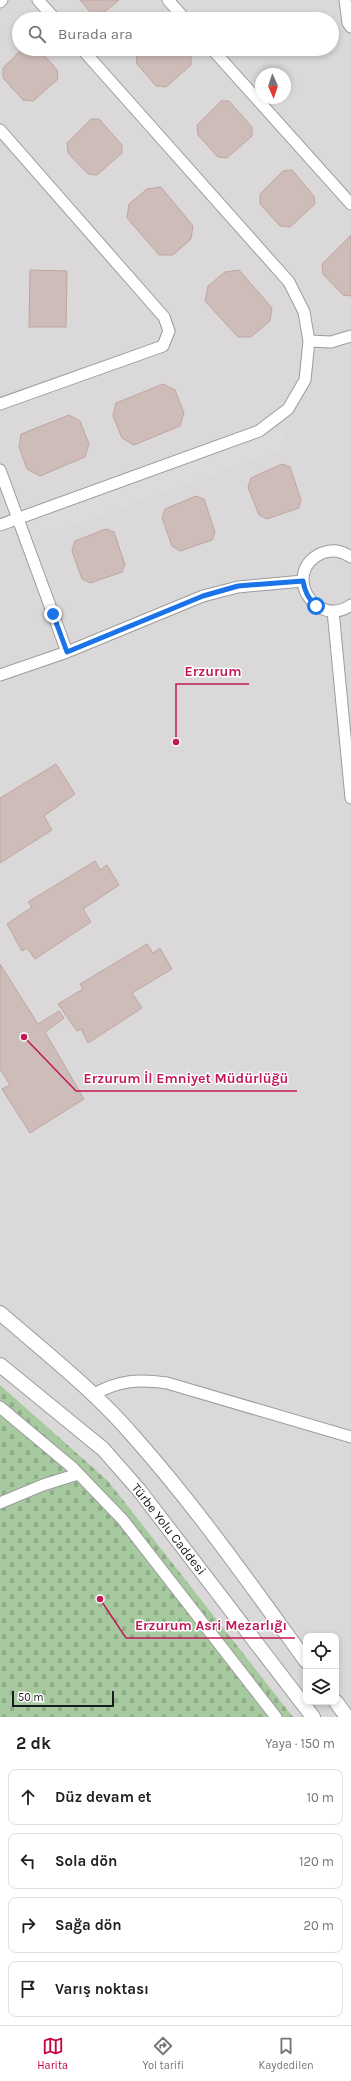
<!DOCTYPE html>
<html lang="tr">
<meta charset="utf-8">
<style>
:root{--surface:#fff;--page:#f6f6f6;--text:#202124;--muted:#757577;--line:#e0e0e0;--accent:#c7003e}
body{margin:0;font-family:Karla,sans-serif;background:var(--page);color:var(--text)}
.controls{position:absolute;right:12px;bottom:12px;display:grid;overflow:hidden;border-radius:8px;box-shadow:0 2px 6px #0003}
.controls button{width:36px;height:36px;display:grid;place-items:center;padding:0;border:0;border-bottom:1px solid var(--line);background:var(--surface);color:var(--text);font:20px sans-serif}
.compass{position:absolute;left:255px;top:68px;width:36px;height:36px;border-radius:50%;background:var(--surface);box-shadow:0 2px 6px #0003;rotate:177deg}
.scale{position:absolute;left:12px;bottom:10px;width:102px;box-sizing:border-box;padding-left:4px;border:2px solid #1b1b1b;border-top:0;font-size:11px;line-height:14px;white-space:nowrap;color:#1b1b1b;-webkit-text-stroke:3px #fff;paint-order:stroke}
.stop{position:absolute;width:12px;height:12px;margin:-9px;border:3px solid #1a73e8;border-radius:50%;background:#fff}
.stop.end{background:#1a73e8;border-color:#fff;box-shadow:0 1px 4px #0008}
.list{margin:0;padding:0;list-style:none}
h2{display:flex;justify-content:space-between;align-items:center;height:52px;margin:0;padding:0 16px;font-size:17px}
h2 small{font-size:13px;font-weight:400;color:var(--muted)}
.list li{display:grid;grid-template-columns:26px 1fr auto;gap:12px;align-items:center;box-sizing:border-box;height:56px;margin:0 8px 8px;padding:0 8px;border:1px solid var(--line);border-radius:8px}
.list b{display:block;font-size:15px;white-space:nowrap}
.list em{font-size:13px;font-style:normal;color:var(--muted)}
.icon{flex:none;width:22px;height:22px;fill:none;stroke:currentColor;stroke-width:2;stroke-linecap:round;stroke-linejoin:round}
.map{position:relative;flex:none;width:351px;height:1717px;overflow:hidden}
.search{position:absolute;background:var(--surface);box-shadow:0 2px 6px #0003;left:12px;right:12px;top:12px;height:44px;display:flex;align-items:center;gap:10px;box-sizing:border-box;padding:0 14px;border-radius:22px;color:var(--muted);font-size:15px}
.sheet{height:308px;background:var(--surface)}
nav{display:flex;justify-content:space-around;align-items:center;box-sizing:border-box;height:56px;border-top:1px solid var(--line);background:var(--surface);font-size:11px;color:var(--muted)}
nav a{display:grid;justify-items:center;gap:2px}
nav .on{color:var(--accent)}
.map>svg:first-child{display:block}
.residential{fill:#dad8d9;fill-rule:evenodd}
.cemetery{fill:url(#cemetery-stones)}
.parking{fill:#dbdbdb}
.building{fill:#cebcb9;stroke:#c0a5a1}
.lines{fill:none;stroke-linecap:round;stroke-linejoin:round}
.minor-casing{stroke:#9c9c9c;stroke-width:13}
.tertiary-casing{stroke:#9c9c9c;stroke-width:16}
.minor{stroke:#fff;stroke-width:11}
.tertiary{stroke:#fff;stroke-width:14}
.route{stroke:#1a73e8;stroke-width:5}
.labels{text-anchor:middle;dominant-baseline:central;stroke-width:3;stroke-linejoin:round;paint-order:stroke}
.street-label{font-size:13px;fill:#1b1b1b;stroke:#fff}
.leader{fill:none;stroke:#c2185b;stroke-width:1.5}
.callout-dot{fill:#c2185b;stroke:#fff;stroke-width:1.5}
.callout-label{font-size:14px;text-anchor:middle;font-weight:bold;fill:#c2185b;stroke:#fff;stroke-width:3;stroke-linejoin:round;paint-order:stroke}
</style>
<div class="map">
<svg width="351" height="1717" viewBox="0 0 351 1717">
<defs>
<pattern id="cemetery-stones" width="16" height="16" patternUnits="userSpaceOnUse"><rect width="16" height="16" fill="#a6c99f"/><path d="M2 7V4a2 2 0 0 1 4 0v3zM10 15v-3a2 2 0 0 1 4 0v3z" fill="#8eac88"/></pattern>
</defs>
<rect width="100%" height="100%" fill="#eee5e0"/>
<path class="residential" d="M 0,0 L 351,0 L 351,1717 L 293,1717 L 108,1481 L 0,1385 ZM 19,19 L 332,19 L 332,49 L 19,49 ZM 261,74 L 285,74 L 285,98 L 261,98 ZM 306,1636 L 336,1636 L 336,1702 L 306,1702 Z"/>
<path class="cemetery" d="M 0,1385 L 108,1481 L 293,1717 L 0,1717 Z"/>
<path class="parking" d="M 281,429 L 288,447 L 32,541 L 26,523 Z"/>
<path class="building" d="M 80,0 L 119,0 L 102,14 L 92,14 Z
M 22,49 L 39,49 L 57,70 L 58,79 L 33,101 L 23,100 L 3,78 L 3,68 Z
M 141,49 L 184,49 L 191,56 L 191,65 L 166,87 L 156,86 L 137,64 L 136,54 Z
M 221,101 L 229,101 L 252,127 L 252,136 L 227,158 L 218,157 L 198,135 L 197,125 Z
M 91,119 L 99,119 L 122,145 L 122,153 L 97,175 L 88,174 L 68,153 L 67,143 Z
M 292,170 L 314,196 L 315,204 L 290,227 L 280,226 L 260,204 L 260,194 L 283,171 Z
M 161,187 L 193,226 L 191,239 L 173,255 L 159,255 L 127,218 L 129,204 L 147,189 Z
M 351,235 L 351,296 L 343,295 L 323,274 L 322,264 Z
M 30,270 L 67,271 L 66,327 L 29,327 Z
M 239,270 L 272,308 L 270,321 L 251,337 L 238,337 L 205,301 L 208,286 L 225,272 Z
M 163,384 L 175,390 L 184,413 L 180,426 L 134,445 L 122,438 L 113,416 L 116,403 Z
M 69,415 L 80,421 L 89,444 L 85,457 L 40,476 L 27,469 L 19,447 L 21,434 Z
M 282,464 L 290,467 L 301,500 L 299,508 L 267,519 L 259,515 L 248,487 L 251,478 Z
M 196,496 L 204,499 L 215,532 L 212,540 L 180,551 L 172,546 L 162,518 L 165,509 Z
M 106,529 L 114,532 L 125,565 L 122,572 L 90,583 L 82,579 L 72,551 L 75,541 Z
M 56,764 L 75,794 L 44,816 L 52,830 L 0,863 L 0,798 Z
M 95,861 L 100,870 L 107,865 L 119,885 L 83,909 L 91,922 L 35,959 L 27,948 L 22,951 L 7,924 L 32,907 L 28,902 Z
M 147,944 L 153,953 L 160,948 L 172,969 L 132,993 L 142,1008 L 88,1043 L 81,1029 L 77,1031 L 58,1004 L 83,989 L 80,984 Z
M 0,964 L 38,1024 L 59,1011 L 64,1018 L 45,1032 L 84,1099 L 30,1133 L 2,1089 L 10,1085 L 0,1069 Z"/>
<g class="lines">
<g class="minor-casing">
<path id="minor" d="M 38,0 L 55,19
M 168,0 L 185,19
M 345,0 L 348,23 L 351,27
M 0,2 L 2,0
M 212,49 L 351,204
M 0,130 L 164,317 L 169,331 L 163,346 L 0,404
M 309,341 L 331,342 L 351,336
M 0,470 L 67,652
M 0,525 L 259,431 L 288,409 L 305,380 L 309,341 L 304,312 L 289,282 L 82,49
M 351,557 C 342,551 332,549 322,553 C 280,572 316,630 351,605
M 333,611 L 351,798
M 0,675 L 67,652 L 203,596 L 238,587 L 303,581
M 94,1394 C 120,1380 138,1379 167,1383 L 351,1437
M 0,1407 L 73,1468 L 123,1520 L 276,1717
M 0,1503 L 43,1485 L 78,1474"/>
</g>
<g class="tertiary-casing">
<path id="tertiary" d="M 0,1313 C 46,1353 95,1391 135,1438 C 197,1508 251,1585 306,1661
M 0,1365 L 103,1449 L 139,1490 L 313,1717
M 336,1702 L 347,1717"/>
</g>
<use href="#minor" class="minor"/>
<use href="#tertiary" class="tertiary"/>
</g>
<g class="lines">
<path class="route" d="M 53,614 L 67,652 L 203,596 L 238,586 L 303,581 C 305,592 308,598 316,606"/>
</g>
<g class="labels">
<g class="street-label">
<text transform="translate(169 1529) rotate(52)">Türbe Yolu Caddesi</text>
</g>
</g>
<path class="leader" d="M176 742L176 684H249M24 1037L76 1091H297M100 1599L126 1638H295"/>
<g class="callout-dot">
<circle cx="176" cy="742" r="4"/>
<circle cx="24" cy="1037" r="4"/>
<circle cx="100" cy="1599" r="4"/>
</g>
<g class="callout-label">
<text x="213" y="676">Erzurum</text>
<text x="186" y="1083">Erzurum İl Emniyet Müdürlüğü</text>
<text x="211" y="1630">Erzurum Asri Mezarlığı</text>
</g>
</svg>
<div class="controls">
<button><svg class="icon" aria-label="locate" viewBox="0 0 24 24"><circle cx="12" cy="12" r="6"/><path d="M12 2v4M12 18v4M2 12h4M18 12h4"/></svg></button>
<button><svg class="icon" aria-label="layers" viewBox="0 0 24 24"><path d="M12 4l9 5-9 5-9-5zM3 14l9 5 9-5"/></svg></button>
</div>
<svg class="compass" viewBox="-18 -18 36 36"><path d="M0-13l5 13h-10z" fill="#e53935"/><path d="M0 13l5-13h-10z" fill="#757577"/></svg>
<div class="scale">50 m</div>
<div class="stop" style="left:316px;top:606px"></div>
<div class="stop end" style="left:53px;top:614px"></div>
<div class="search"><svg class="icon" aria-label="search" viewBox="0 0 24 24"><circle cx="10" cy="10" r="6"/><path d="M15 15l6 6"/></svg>Burada ara</div>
</div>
<section class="sheet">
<h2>2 dk<small>Yaya · 150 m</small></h2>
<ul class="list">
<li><svg class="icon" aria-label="ahead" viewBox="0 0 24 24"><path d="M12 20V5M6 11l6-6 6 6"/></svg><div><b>Düz devam et</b></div><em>10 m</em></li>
<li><svg class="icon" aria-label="left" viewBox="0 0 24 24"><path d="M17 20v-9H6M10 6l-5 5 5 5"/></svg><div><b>Sola dön</b></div><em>120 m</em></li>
<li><svg class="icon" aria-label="right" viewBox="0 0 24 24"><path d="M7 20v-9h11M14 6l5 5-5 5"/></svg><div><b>Sağa dön</b></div><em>20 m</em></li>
<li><svg class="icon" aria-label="arrive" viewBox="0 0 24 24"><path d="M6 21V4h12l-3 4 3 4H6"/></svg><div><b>Varış noktası</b></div></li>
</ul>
</section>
<nav>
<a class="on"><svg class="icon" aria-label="map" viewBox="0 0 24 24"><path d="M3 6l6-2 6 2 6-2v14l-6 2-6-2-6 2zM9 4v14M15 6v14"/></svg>Harita</a>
<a><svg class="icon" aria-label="directions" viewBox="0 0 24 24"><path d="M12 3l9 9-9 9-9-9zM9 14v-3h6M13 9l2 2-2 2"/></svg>Yol tarifi</a>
<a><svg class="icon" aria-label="saved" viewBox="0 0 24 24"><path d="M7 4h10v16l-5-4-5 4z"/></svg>Kaydedilen</a>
</nav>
